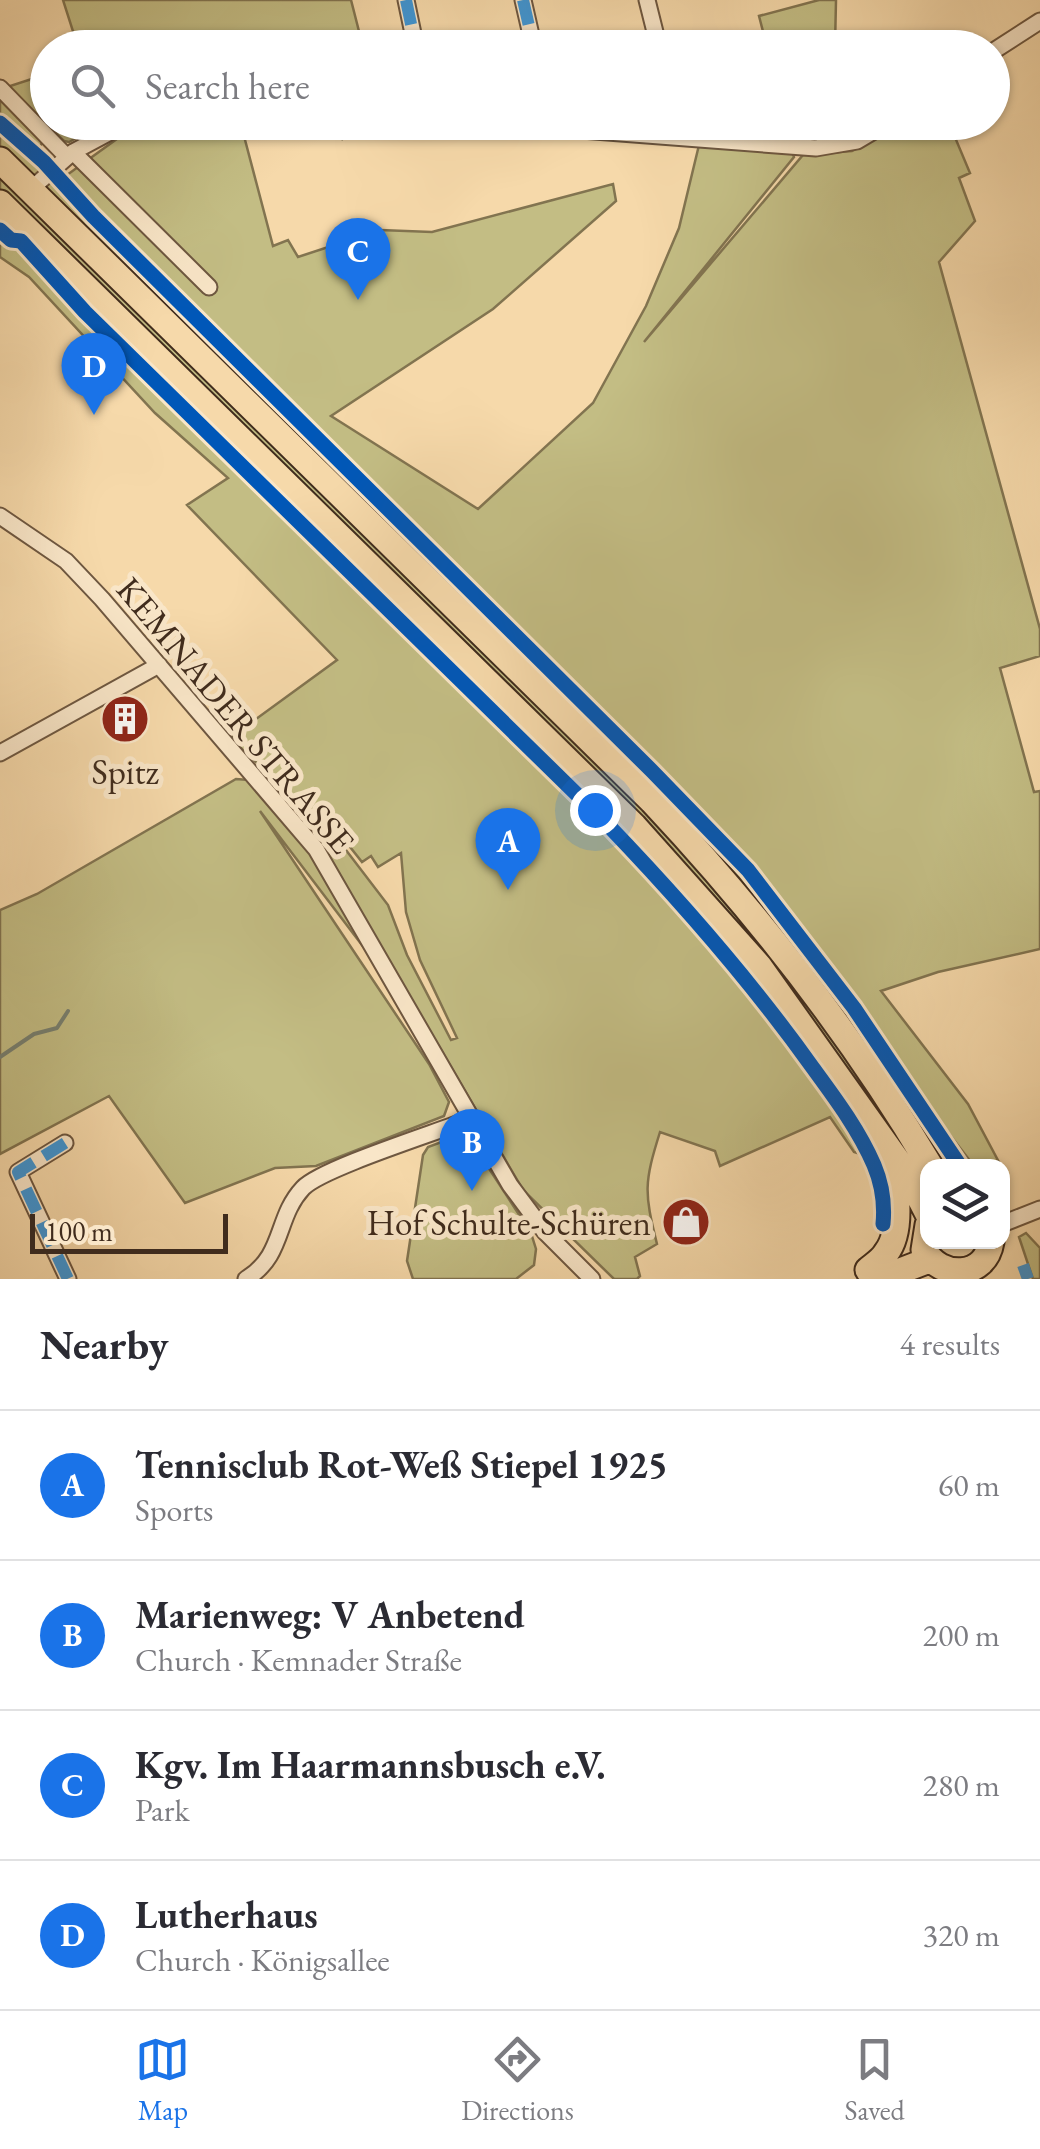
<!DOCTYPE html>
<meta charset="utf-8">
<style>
:root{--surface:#fff;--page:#f7f7f7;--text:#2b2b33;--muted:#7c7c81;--line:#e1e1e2;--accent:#1a73e8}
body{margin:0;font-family:"EB Garamond",serif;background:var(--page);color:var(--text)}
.controls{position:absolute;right:30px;bottom:30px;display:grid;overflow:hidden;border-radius:20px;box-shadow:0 2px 8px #0004}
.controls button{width:90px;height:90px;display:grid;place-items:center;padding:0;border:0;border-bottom:2px solid var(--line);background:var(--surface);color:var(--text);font:50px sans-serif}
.scale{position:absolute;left:30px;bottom:25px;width:198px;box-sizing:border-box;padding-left:10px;border:5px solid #402c1d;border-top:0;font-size:28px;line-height:35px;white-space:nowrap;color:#402c1d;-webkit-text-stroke:8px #f9e6c8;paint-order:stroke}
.you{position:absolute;left:595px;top:810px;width:35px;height:35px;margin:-25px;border:8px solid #fff;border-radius:50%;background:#1a73e8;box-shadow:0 0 0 15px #1a73e833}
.badge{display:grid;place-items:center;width:65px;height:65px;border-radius:50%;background:var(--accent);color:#fff;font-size:32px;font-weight:700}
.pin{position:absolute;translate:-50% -82px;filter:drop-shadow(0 2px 5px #0008)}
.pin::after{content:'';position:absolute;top:52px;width:35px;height:30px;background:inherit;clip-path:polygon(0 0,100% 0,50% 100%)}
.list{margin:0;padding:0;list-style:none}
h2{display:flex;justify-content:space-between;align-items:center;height:130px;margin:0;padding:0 40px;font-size:42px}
h2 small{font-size:32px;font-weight:400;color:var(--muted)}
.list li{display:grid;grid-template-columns:65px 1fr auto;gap:30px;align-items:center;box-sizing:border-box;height:150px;padding:0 40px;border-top:2px solid var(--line)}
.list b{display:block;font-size:38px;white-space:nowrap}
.list p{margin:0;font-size:32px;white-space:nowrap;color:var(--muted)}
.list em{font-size:32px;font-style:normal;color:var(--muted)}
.icon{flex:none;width:55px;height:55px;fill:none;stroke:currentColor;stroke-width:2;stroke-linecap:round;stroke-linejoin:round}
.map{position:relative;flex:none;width:1040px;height:1279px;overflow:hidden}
.search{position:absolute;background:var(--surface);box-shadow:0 2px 8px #0004;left:30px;right:30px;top:30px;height:110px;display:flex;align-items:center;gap:25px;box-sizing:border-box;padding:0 35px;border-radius:55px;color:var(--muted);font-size:38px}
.sheet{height:730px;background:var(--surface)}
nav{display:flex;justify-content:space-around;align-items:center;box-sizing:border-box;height:140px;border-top:2px solid var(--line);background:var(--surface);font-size:28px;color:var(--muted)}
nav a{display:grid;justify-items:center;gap:5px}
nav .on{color:var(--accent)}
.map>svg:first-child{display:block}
.green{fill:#c3bd84;stroke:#827450;stroke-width:2.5}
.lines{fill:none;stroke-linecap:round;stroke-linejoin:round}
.stream{stroke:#788172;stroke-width:4}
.street-casing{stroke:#6e5740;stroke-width:19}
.primary-casing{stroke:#402c1d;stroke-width:29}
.street{stroke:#f9e6c8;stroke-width:15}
.primary{stroke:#f6d9aa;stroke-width:25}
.quiet{stroke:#3f96d5;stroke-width:12;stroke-dasharray:25 12;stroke-linecap:butt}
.cycleway-casing{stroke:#f9e6c8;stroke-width:21}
.cycleway{stroke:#0057b8;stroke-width:15}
.labels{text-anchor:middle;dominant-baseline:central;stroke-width:10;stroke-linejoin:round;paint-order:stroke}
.street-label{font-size:35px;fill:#402c1d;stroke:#f9e6c8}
.poi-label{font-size:35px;fill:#402c1d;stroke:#f9e6c8}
</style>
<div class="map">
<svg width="1040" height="1279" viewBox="0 0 1040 1279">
<rect width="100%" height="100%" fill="#f6d9aa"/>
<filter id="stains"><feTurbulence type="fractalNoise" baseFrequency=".002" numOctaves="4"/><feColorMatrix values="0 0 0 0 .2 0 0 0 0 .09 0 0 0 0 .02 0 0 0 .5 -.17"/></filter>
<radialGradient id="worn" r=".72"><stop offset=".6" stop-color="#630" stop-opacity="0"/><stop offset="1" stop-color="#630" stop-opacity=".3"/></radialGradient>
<path class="green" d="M 63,0 L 351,0 L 363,47 L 78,47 Z
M 819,0 L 836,0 L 835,47 L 767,47 L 759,16 Z
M 47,74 L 48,122 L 103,123 L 69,142 L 64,141 L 7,87 Z
M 0,92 L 45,139 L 37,150 L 67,175 L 128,131 L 152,123 L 346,123 L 342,139 L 297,130 L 244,136 L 273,246 L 288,240 L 298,257 L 380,230 L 432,232 L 613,184 L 616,201 L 493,309 L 331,416 L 478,509 L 593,403 L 646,306 L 679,228 L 699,145 L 792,152 L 794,157 L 644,342 L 803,155 L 852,151 L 906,123 L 949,123 L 970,173 L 959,178 L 975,221 L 939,262 L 1040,629 L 1040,656 L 1000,668 L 1034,792 L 1040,791 L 1040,949 L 938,972 L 881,991 L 968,1104 L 1001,1166 L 974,1166 L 909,1082 L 840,1106 L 863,1155 L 854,1152 L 830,1117 L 720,1166 L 715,1151 L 660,1132 C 644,1183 644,1192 657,1244 L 635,1257 L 640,1276 L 637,1279 L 614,1279 L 523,1190 L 438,1045 L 260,811 L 429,1064 L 449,1102 L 444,1116 L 316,1166 L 275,1168 L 185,1203 L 109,1096 L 0,1154 L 0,910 L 37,894 L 236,779 L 249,780 L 302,839 L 336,837 L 388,905 L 407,955 L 451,1040 L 457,1038 L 420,960 L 406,912 L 401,853 L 378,867 L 371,856 L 362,862 L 323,813 L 316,818 L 230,738 L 337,660 L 187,505 L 228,478 L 155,413 L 29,277 L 0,257 Z
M 452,1138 L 471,1141 L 531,1233 L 536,1249 L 534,1265 L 516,1279 L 413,1279 L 407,1261 L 423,1155 L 428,1147 Z
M 1026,1233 L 1040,1248 L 1040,1279 L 1033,1279 L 1019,1237 Z"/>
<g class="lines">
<path class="stream" d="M 0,1057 L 34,1034 L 57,1028 L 68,1011"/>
<g class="street-casing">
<path id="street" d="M 406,0 L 416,48
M 523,0 L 534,48
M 647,0 L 659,48
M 992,52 L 1040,21
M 0,88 L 67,157
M 523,122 L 555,128 L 816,148 L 857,141 L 889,122
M 73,152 L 209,287
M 30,190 L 73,152 L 129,122
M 0,516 L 66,561 L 102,599 L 316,849 L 510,1185 L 545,1232 L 592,1279
M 0,753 L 159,665
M 65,1143 L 18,1172 L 68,1279
M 1002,1224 L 1040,1209
M 246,1279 C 285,1255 275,1218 303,1188 C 322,1168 438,1132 470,1119"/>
</g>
<g class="primary-casing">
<path id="primary" d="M 0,160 L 652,801 C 758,914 851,1033 930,1166
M 0,203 L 634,826 L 759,966 L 909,1177 L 928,1214
M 928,1225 L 924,1250 C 940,1279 985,1279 991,1242
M 868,1270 C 874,1265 882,1260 886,1253 C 904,1230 896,1184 889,1158
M 880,1279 L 929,1260"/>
</g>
<use href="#street" class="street"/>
<use href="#primary" class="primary"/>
<path class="quiet" d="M 406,0 L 416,48
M 523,0 L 534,48
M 554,122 L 555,128
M 65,1143 L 18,1172 L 68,1279
M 1023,1265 L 1028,1279"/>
<g class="cycleway-casing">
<path id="cycleway" d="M 0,123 L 44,162 L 93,216 L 652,771 L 748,870 L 854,1008 L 960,1166
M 0,230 L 11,240 L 21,241 L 85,312 L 606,823 C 680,900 751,981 813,1068 C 835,1098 859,1130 874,1165 C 882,1184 885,1203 883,1224"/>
</g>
<use href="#cycleway" class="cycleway"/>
</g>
<defs>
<g id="building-disc" transform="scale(2.5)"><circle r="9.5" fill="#8f2418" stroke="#f9e6c8"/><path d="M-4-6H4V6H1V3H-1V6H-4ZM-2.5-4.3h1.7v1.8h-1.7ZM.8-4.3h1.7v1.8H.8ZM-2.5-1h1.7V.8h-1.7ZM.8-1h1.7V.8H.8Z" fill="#fff"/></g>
<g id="shop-disc" transform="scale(2.5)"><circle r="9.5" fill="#8f2418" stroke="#f9e6c8"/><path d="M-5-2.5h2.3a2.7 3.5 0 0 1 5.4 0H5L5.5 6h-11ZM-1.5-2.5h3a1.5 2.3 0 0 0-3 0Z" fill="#fff"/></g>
</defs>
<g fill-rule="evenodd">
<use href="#building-disc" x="125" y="719"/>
<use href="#shop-disc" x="686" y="1222"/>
</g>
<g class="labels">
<g class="street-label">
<text transform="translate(236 715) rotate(50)">KEMNADER STRASSE</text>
</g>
<g class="poi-label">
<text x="125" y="771">Spitz</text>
<text x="651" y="1222" text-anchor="end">Hof Schulte-Schüren</text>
</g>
</g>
<rect width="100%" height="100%" filter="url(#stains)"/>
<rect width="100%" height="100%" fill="url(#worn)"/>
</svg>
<div class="controls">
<button><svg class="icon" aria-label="layers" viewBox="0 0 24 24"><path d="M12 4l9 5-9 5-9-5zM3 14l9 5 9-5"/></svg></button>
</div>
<div class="scale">100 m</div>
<div class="you"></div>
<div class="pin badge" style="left:508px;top:890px">A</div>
<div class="pin badge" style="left:472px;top:1191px">B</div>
<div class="pin badge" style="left:358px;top:300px">C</div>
<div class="pin badge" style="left:94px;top:415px">D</div>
<div class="search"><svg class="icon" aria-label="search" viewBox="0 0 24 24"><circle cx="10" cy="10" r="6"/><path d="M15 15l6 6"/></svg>Search here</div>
</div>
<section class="sheet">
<h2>Nearby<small>4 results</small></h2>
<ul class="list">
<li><span class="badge">A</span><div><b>Tennisclub Rot-Weß Stiepel 1925</b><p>Sports</p></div><em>60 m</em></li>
<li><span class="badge">B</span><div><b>Marienweg: V Anbetend</b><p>Church · Kemnader Straße</p></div><em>200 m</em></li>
<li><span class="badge">C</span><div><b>Kgv. Im Haarmannsbusch e.V.</b><p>Park</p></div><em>280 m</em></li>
<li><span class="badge">D</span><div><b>Lutherhaus</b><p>Church · Königsallee</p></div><em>320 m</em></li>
</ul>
</section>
<nav>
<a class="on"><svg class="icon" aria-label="map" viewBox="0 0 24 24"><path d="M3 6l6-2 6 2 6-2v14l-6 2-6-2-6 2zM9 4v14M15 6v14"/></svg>Map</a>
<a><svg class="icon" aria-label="directions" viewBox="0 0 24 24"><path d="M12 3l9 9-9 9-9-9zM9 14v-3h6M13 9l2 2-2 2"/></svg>Directions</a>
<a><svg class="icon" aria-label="saved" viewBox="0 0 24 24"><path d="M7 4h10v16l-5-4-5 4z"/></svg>Saved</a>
</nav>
